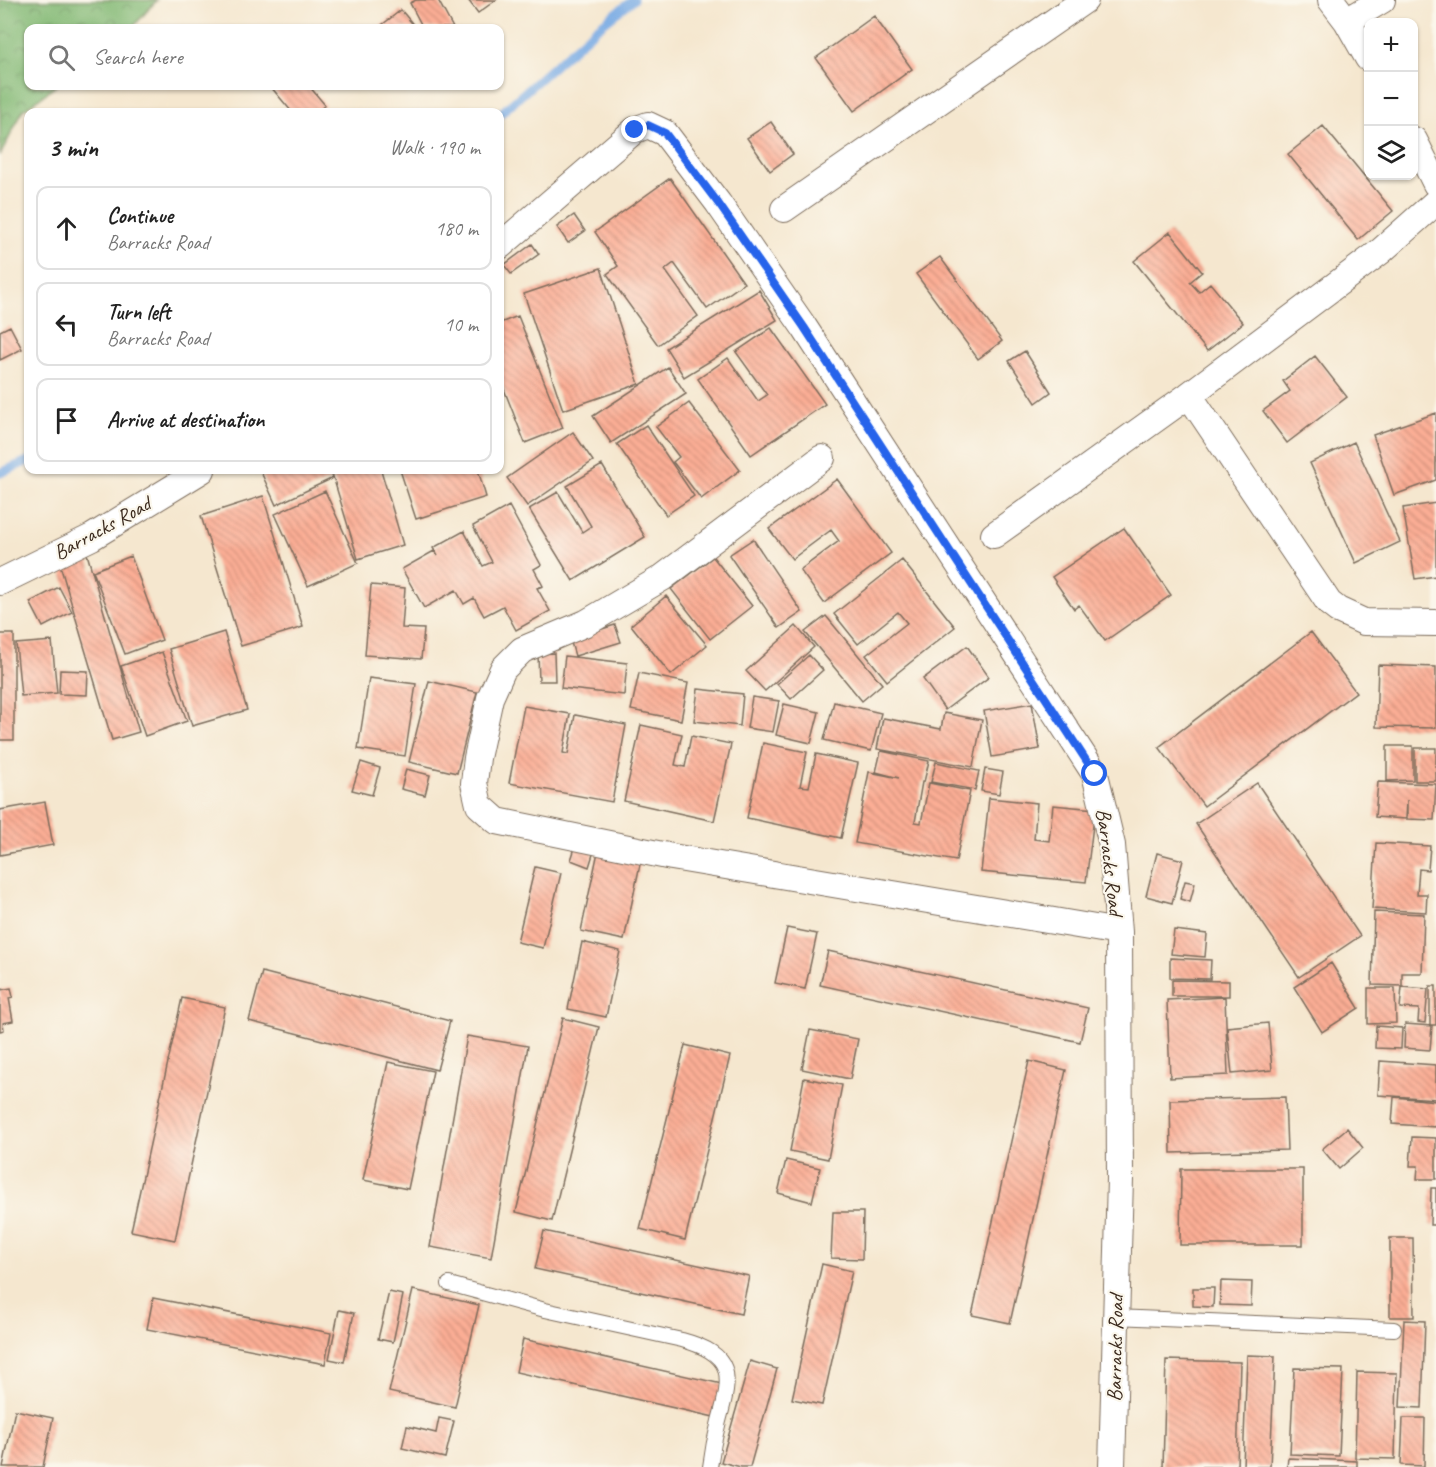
<!DOCTYPE html>
<meta charset="utf-8">
<style>
:root{--surface:#fff;--page:#f6f6f6;--text:#222;--muted:#767676;--line:#e0e0e0}
body{margin:0;font-family:Caveat,sans-serif;background:var(--page);color:var(--text)}
.controls{position:absolute;right:18px;top:18px;display:grid;overflow:hidden;border-radius:12px;box-shadow:0 2px 4px #0004}
.controls button{width:54px;height:54px;display:grid;place-items:center;padding:0;border:0;border-bottom:2px solid var(--line);background:var(--surface);color:var(--text);font:30px sans-serif}
.stop{position:absolute;width:18px;height:18px;margin:-14px;border:4px solid #2563eb;border-radius:50%;background:#fff}
.stop.end{background:#2563eb;border-color:#fff;box-shadow:0 2px 6px #0008}
.list{margin:0;padding:0;list-style:none}
h2{display:flex;justify-content:space-between;align-items:center;height:78px;margin:0;padding:0 24px;font-size:26px}
h2 small{font-size:20px;font-weight:400;color:var(--muted)}
.list li{display:grid;grid-template-columns:39px 1fr auto;gap:18px;align-items:center;box-sizing:border-box;height:84px;margin:0 12px 12px;padding:0 12px;border:2px solid var(--line);border-radius:12px}
.list b{display:block;font-size:22px;white-space:nowrap}
.list p{margin:0;font-size:20px;white-space:nowrap;color:var(--muted)}
.list em{font-size:20px;font-style:normal;color:var(--muted)}
.icon{flex:none;width:33px;height:33px;fill:none;stroke:currentColor;stroke-width:2;stroke-linecap:round;stroke-linejoin:round}
.map{position:relative;flex:none;width:1436px;height:1467px;overflow:hidden}
.search{position:absolute;background:var(--surface);box-shadow:0 2px 4px #0004;left:24px;top:24px;width:480px;height:66px;display:flex;align-items:center;gap:15px;box-sizing:border-box;padding:0 21px;border-radius:12px;color:var(--muted);font-size:22px}
.panel{position:absolute;background:var(--surface);box-shadow:0 2px 4px #0004;left:24px;top:108px;width:480px;height:366px;border-radius:12px}
.map>svg:first-child{display:block}
.forest{fill:url(#forest-crowns);stroke:#60724a;stroke-width:1.5}
.lines{fill:none;stroke-linecap:round;stroke-linejoin:round}
.stream{stroke:#78aae4;stroke-width:9}
.building{fill:url(#building-back-hatch)}
.service-casing{stroke:#7c6c5c;stroke-width:16}
.minor-casing{stroke:#7c6c5c;stroke-width:28}
.service{stroke:#fff;stroke-width:14}
.minor{stroke:#fff;stroke-width:26}
.route{stroke:#2563eb;stroke-width:8}
.labels{text-anchor:middle;dominant-baseline:central;stroke-width:4.5;stroke-linejoin:round;paint-order:stroke}
.street-label{font-size:21px;fill:#3b2a1e;stroke:#fbf7ec}
</style>
<div class="map">
<svg width="1436" height="1467" viewBox="0 0 1436 1467">
<defs>
<pattern id="forest-crowns" width="20" height="18" patternUnits="userSpaceOnUse" patternTransform="scale(1.5)"><rect width="20" height="18" fill="#84ba76"/><path d="M2 6a3 3 0 1 1 6 0M12 15a3 3 0 1 1 6 0" fill="none" stroke="#6d9760"/></pattern>
<pattern id="building-back-hatch" width="6" height="6" patternUnits="userSpaceOnUse" patternTransform="scale(1.5)"><rect width="6" height="6" fill="#fcae95"/><path d="M-1 5l2 2M0 0l6 6M5-1l2 2" fill="none" stroke="#cd8e79"/></pattern>
</defs>
<rect width="100%" height="100%" fill="#fbf7ec"/>
<filter id="ink" filterUnits="userSpaceOnUse"><feTurbulence type="fractalNoise" baseFrequency=".0167" numOctaves="2"/><feDisplacementMap in="SourceGraphic" scale="12" xChannelSelector="R" yChannelSelector="G"/><feConvolveMatrix kernelMatrix="1 2 1 2 8 2 1 2 1" color-interpolation-filters="sRGB"/></filter>
<filter id="wash" filterUnits="userSpaceOnUse"><feTurbulence type="fractalNoise" baseFrequency=".008" numOctaves="4" result="noise"/><feDisplacementMap in="SourceGraphic" scale="24" xChannelSelector="R" yChannelSelector="G"/><feGaussianBlur stdDeviation="1.35" result="paint"/><feColorMatrix in="noise" values="0 0 0 0 0 0 0 0 0 0 0 0 0 0 0 0 0 1.4 0 .05"/><feComposite in="paint" operator="in"/></filter>
<g filter="url(#wash)">
<rect width="100%" height="100%" fill="#f5e7cf"/>
<path class="forest" d="M 0,0 L 157,0 L 132,28 L 28,28 L 28,86 L 56,86 L 23,110 L 0,156 Z"/>
<g class="lines">
<path class="stream" d="M 500,114 L 597,28 L 633,0
M 0,473 L 28,461"/>
</g>
<g id="blocks">
<path class="building" d="M 416,0 L 438,0 L 453,28 L 423,28 L 410,3 Z
M 468,0 L 496,0 L 478,13 Z
M 401,10 L 416,28 L 378,28 Z
M 874,16 L 912,69 L 854,111 L 816,58 Z
M 274,86 L 309,86 L 325,105 L 317,112 L 292,112 L 271,87 Z
M 771,122 L 793,154 L 770,171 L 747,138 Z
M 1323,126 L 1393,211 L 1358,240 L 1288,154 Z
M 670,178 L 744,283 L 707,309 L 674,263 L 665,270 L 698,316 L 658,345 L 607,274 L 618,266 L 595,232 Z
M 574,215 L 585,231 L 568,243 L 557,227 Z
M 1170,232 L 1202,272 L 1190,282 L 1199,292 L 1210,283 L 1243,323 L 1207,351 L 1134,261 Z
M 532,244 L 539,254 L 511,274 L 504,265 Z
M 940,257 L 1002,341 L 978,359 L 916,274 Z
M 601,268 L 639,384 L 563,410 L 524,294 Z
M 759,290 L 777,320 L 684,377 L 666,348 Z
M 518,316 L 563,428 L 525,443 L 500,379 L 500,323 Z
M 10,326 L 22,349 L 0,360 L 0,331 Z
M 771,328 L 825,404 L 751,455 L 698,379 L 728,358 L 758,401 L 767,395 L 736,352 Z
M 1025,351 L 1051,392 L 1036,403 L 1009,361 Z
M 1315,356 L 1347,397 L 1287,443 L 1263,411 L 1290,391 L 1283,381 Z
M 668,367 L 686,394 L 611,443 L 593,416 Z
M 689,403 L 740,470 L 701,499 L 673,462 L 679,457 L 656,427 Z
M 1436,413 L 1436,480 L 1394,495 L 1373,435 Z
M 646,425 L 694,496 L 666,515 L 617,444 Z
M 573,432 L 593,461 L 527,506 L 507,478 Z
M 1354,442 L 1400,542 L 1356,563 L 1310,463 Z
M 602,465 L 645,537 L 573,581 L 529,509 L 558,492 L 582,532 L 591,526 L 567,486 Z
M 260,470 L 330,470 L 333,478 L 276,505 Z
M 331,470 L 381,470 L 403,545 L 358,559 Z
M 400,470 L 478,470 L 486,497 L 416,519 Z
M 837,479 L 891,553 L 824,603 L 800,570 L 839,541 L 831,530 L 792,559 L 769,529 Z
M 325,491 L 358,563 L 308,586 L 275,514 Z
M 263,496 L 303,627 L 241,646 L 201,516 Z
M 1436,503 L 1436,576 L 1415,579 L 1403,508 Z
M 509,506 L 541,565 L 534,569 L 543,586 L 537,588 L 550,611 L 516,630 L 503,606 L 484,616 L 474,598 L 464,604 L 456,590 L 424,608 L 402,569 L 434,551 L 438,556 L 433,548 L 464,531 L 483,566 L 492,562 L 473,526 Z
M 1124,528 L 1171,595 L 1105,641 L 1079,605 L 1074,609 L 1052,577 Z
M 753,539 L 802,612 L 779,628 L 729,555 Z
M 85,547 L 139,732 L 112,740 L 57,555 Z
M 131,556 L 162,640 L 125,654 L 93,571 Z
M 713,557 L 752,606 L 710,639 L 671,589 Z
M 902,560 L 955,627 L 887,681 L 866,655 L 907,623 L 898,612 L 858,644 L 834,614 Z
M 371,585 L 405,588 L 402,628 L 424,629 L 421,659 L 365,655 Z
M 59,587 L 72,612 L 43,627 L 30,602 Z
M 666,596 L 707,645 L 671,675 L 631,625 Z
M 826,616 L 882,684 L 862,701 L 805,632 Z
M 615,625 L 621,642 L 575,656 L 570,639 Z
M 796,626 L 814,647 L 765,691 L 746,671 Z
M 224,632 L 247,710 L 192,726 L 169,649 Z
M 1311,632 L 1356,692 L 1204,806 L 1159,747 Z
M 0,634 L 14,634 L 14,740 L 0,740 Z
M 52,641 L 57,693 L 21,696 L 16,644 Z
M 967,646 L 989,677 L 945,710 L 923,679 Z
M 162,652 L 187,721 L 145,736 L 121,666 Z
M 554,653 L 555,681 L 539,681 L 538,654 Z
M 809,655 L 823,670 L 791,699 L 777,684 Z
M 565,656 L 627,663 L 624,695 L 561,688 Z
M 1378,665 L 1436,667 L 1436,728 L 1376,727 Z
M 60,670 L 88,671 L 87,695 L 59,694 Z
M 639,673 L 688,683 L 681,720 L 631,710 Z
M 369,678 L 416,684 L 405,756 L 358,749 Z
M 429,681 L 477,692 L 457,773 L 409,762 Z
M 698,689 L 743,694 L 740,726 L 694,721 Z
M 752,697 L 779,701 L 773,732 L 747,728 Z
M 834,702 L 881,713 L 871,751 L 824,740 Z
M 1032,703 L 1040,749 L 992,757 L 984,711 Z
M 784,704 L 819,712 L 811,743 L 776,735 Z
M 524,706 L 570,714 L 563,753 L 568,754 L 575,715 L 626,725 L 612,802 L 509,783 Z
M 944,713 L 982,720 L 973,767 L 877,749 L 883,718 L 941,729 Z
M 641,725 L 682,734 L 675,765 L 685,767 L 691,736 L 731,744 L 714,821 L 624,801 Z
M 763,743 L 807,752 L 800,786 L 809,787 L 816,754 L 858,763 L 841,838 L 747,818 Z
M 1387,746 L 1413,746 L 1413,780 L 1387,781 Z
M 1415,748 L 1436,748 L 1436,781 L 1415,781 Z
M 881,751 L 929,761 L 924,782 L 922,782 L 915,822 L 921,823 L 929,783 L 970,791 L 956,861 L 855,843 L 869,772 L 899,778 L 876,772 Z
M 361,762 L 380,768 L 372,795 L 352,790 Z
M 936,762 L 979,771 L 975,790 L 931,782 Z
M 406,769 L 430,775 L 425,795 L 401,789 Z
M 985,769 L 1003,772 L 999,794 L 981,791 Z
M 1378,782 L 1436,784 L 1434,820 L 1407,819 L 1407,800 L 1406,819 L 1375,817 Z
M 1257,783 L 1360,936 L 1299,977 L 1196,824 Z
M 989,798 L 1037,803 L 1034,839 L 1049,841 L 1053,805 L 1095,809 L 1086,882 L 981,872 Z
M 45,802 L 53,845 L 0,855 L 0,810 Z
M 1376,843 L 1430,846 L 1428,870 L 1419,869 L 1417,894 L 1427,894 L 1426,912 L 1372,909 Z
M 576,845 L 594,851 L 589,867 L 571,860 Z
M 599,847 L 642,855 L 624,940 L 581,931 Z
M 1157,853 L 1183,860 L 1172,903 L 1146,896 Z
M 535,867 L 561,873 L 543,948 L 517,942 Z
M 1185,881 L 1195,883 L 1190,902 L 1180,899 Z
M 1374,912 L 1424,914 L 1422,973 L 1402,973 L 1402,986 L 1372,985 Z
M 787,928 L 817,934 L 805,989 L 775,983 Z
M 1174,930 L 1207,934 L 1205,957 L 1171,954 Z
M 582,942 L 620,951 L 606,1017 L 568,1009 Z
M 828,951 L 1088,1008 L 1080,1042 L 820,985 Z
M 1170,958 L 1211,960 L 1210,979 L 1170,978 Z
M 1331,963 L 1359,1008 L 1322,1032 L 1294,987 Z
M 262,972 L 450,1021 L 437,1070 L 249,1021 Z
M 1172,980 L 1229,981 L 1229,996 L 1172,996 Z
M 1430,986 L 1436,986 L 1436,1025 L 1430,1025 Z
M 1402,987 L 1428,989 L 1425,1023 L 1418,1022 L 1419,1009 L 1400,1008 Z
M 11,988 L 13,997 L 9,998 L 13,1021 L 3,1023 L 4,1030 L 0,1031 L 0,990 Z
M 1368,988 L 1395,988 L 1396,1023 L 1368,1024 Z
M 1225,997 L 1228,1075 L 1170,1078 L 1167,1000 Z
M 182,998 L 225,1007 L 175,1240 L 131,1231 Z
M 563,1018 L 599,1027 L 552,1221 L 516,1212 Z
M 1268,1023 L 1272,1070 L 1232,1074 L 1227,1027 Z
M 1405,1024 L 1432,1026 L 1430,1050 L 1404,1048 Z
M 1376,1026 L 1402,1028 L 1401,1049 L 1375,1048 Z
M 810,1030 L 858,1039 L 850,1079 L 802,1069 Z
M 467,1036 L 528,1046 L 491,1258 L 430,1247 Z
M 685,1045 L 730,1056 L 685,1240 L 640,1229 Z
M 1029,1061 L 1066,1070 L 1010,1323 L 972,1315 Z
M 1380,1061 L 1436,1065 L 1436,1099 L 1378,1095 Z
M 388,1062 L 433,1071 L 408,1189 L 363,1180 Z
M 804,1078 L 842,1085 L 828,1159 L 790,1151 Z
M 1285,1097 L 1287,1150 L 1171,1153 L 1170,1100 Z
M 1394,1097 L 1436,1101 L 1436,1127 L 1392,1124 Z
M 1347,1128 L 1363,1148 L 1339,1169 L 1322,1149 Z
M 1412,1137 L 1436,1138 L 1436,1179 L 1417,1179 L 1418,1166 L 1410,1166 Z
M 786,1160 L 820,1168 L 812,1202 L 778,1193 Z
M 1181,1169 L 1303,1169 L 1303,1245 L 1180,1245 Z
M 1431,1188 L 1436,1188 L 1436,1225 L 1430,1225 Z
M 833,1212 L 863,1212 L 862,1259 L 831,1258 Z
M 544,1231 L 749,1276 L 741,1314 L 535,1269 Z
M 1390,1238 L 1413,1238 L 1414,1317 L 1390,1317 Z
M 822,1264 L 852,1271 L 822,1405 L 792,1399 Z
M 1221,1281 L 1252,1282 L 1251,1306 L 1220,1305 Z
M 1193,1288 L 1214,1288 L 1213,1307 L 1193,1306 Z
M 413,1290 L 479,1305 L 455,1407 L 389,1392 Z
M 389,1292 L 403,1295 L 393,1342 L 378,1339 Z
M 153,1298 L 331,1333 L 325,1364 L 147,1329 Z
M 339,1310 L 354,1313 L 344,1362 L 329,1359 Z
M 1404,1320 L 1425,1321 L 1422,1408 L 1400,1407 Z
M 523,1339 L 722,1384 L 714,1417 L 516,1372 Z
M 1247,1355 L 1275,1356 L 1270,1467 L 1243,1467 Z
M 1166,1360 L 1240,1362 L 1237,1467 L 1163,1467 Z
M 750,1361 L 777,1369 L 750,1467 L 741,1467 L 721,1462 Z
M 1294,1368 L 1343,1369 L 1339,1456 L 1290,1454 Z
M 1357,1372 L 1397,1373 L 1395,1459 L 1355,1458 Z
M 15,1410 L 53,1418 L 43,1467 L 3,1467 Z
M 439,1418 L 454,1421 L 445,1458 L 402,1448 L 407,1426 L 436,1433 Z
M 1403,1418 L 1425,1418 L 1424,1466 L 1401,1465 Z
M 1288,1458 L 1357,1461 L 1357,1467 L 1287,1467 Z"/>
</g>
</g>
<g filter="url(#ink)">
<use href="#blocks" fill-opacity="0" stroke="#7c6c5c" stroke-width="1.5"/>
<g class="lines">
<g class="service-casing">
<path id="service" d="M 449,1284 L 545,1310 L 682,1340 C 734,1354 732,1375 719,1421 C 715,1436 712,1451 710,1467
M 1115,1317 L 1394,1329"/>
</g>
<g class="minor-casing">
<path id="minor" d="M 1331,0 L 1347,21 L 1368,58
M 1347,21 L 1382,0
M 1414,140 L 1436,184
M 1436,202 L 1381,251 L 1189,395 L 1329,603 L 1338,610 L 1364,622 L 1436,623
M 784,209 L 1085,0
M 500,246 L 635,130 L 648,125 L 665,133 L 718,203 L 804,327 L 1095,774 L 1112,845 L 1119,932 L 1120,1179 L 1112,1467
M 822,458 L 662,578 L 586,623 L 522,650 L 503,669 L 490,698 L 477,758 L 474,783 L 479,805 L 497,821 L 672,857 L 1119,932
M 994,535 L 1189,395
M 0,582 L 92,537 L 202,470"/>
</g>
<use href="#service" class="service"/>
<use href="#minor" class="minor"/>
</g>
</g>
<g class="lines" filter="url(#ink)">
<path class="route" d="M 635,130 L 648,125 L 665,133 L 718,203 L 804,327 L 1095,774"/>
</g>
<g class="labels">
<g class="street-label">
<text transform="translate(102 528) rotate(-29)">Barracks Road</text>
<text transform="translate(1110 862) rotate(83)">Barracks Road</text>
<text transform="translate(1115 1348) rotate(-89)">Barracks Road</text>
</g>
</g>
</svg>
<div class="controls">
<button>+</button>
<button>−</button>
<button><svg class="icon" aria-label="layers" viewBox="0 0 24 24"><path d="M12 4l9 5-9 5-9-5zM3 14l9 5 9-5"/></svg></button>
</div>
<div class="stop" style="left:1095px;top:774px"></div>
<div class="stop end" style="left:635px;top:130px"></div>
<div class="search"><svg class="icon" aria-label="search" viewBox="0 0 24 24"><circle cx="10" cy="10" r="6"/><path d="M15 15l6 6"/></svg>Search here</div>
<section class="panel">
<h2>3 min<small>Walk · 190 m</small></h2>
<ul class="list">
<li><svg class="icon" aria-label="ahead" viewBox="0 0 24 24"><path d="M12 20V5M6 11l6-6 6 6"/></svg><div><b>Continue</b><p>Barracks Road</p></div><em>180 m</em></li>
<li><svg class="icon" aria-label="left" viewBox="0 0 24 24"><path d="M17 20v-9H6M10 6l-5 5 5 5"/></svg><div><b>Turn left</b><p>Barracks Road</p></div><em>10 m</em></li>
<li><svg class="icon" aria-label="arrive" viewBox="0 0 24 24"><path d="M6 21V4h12l-3 4 3 4H6"/></svg><div><b>Arrive at destination</b></div></li>
</ul>
</section>
</div>
